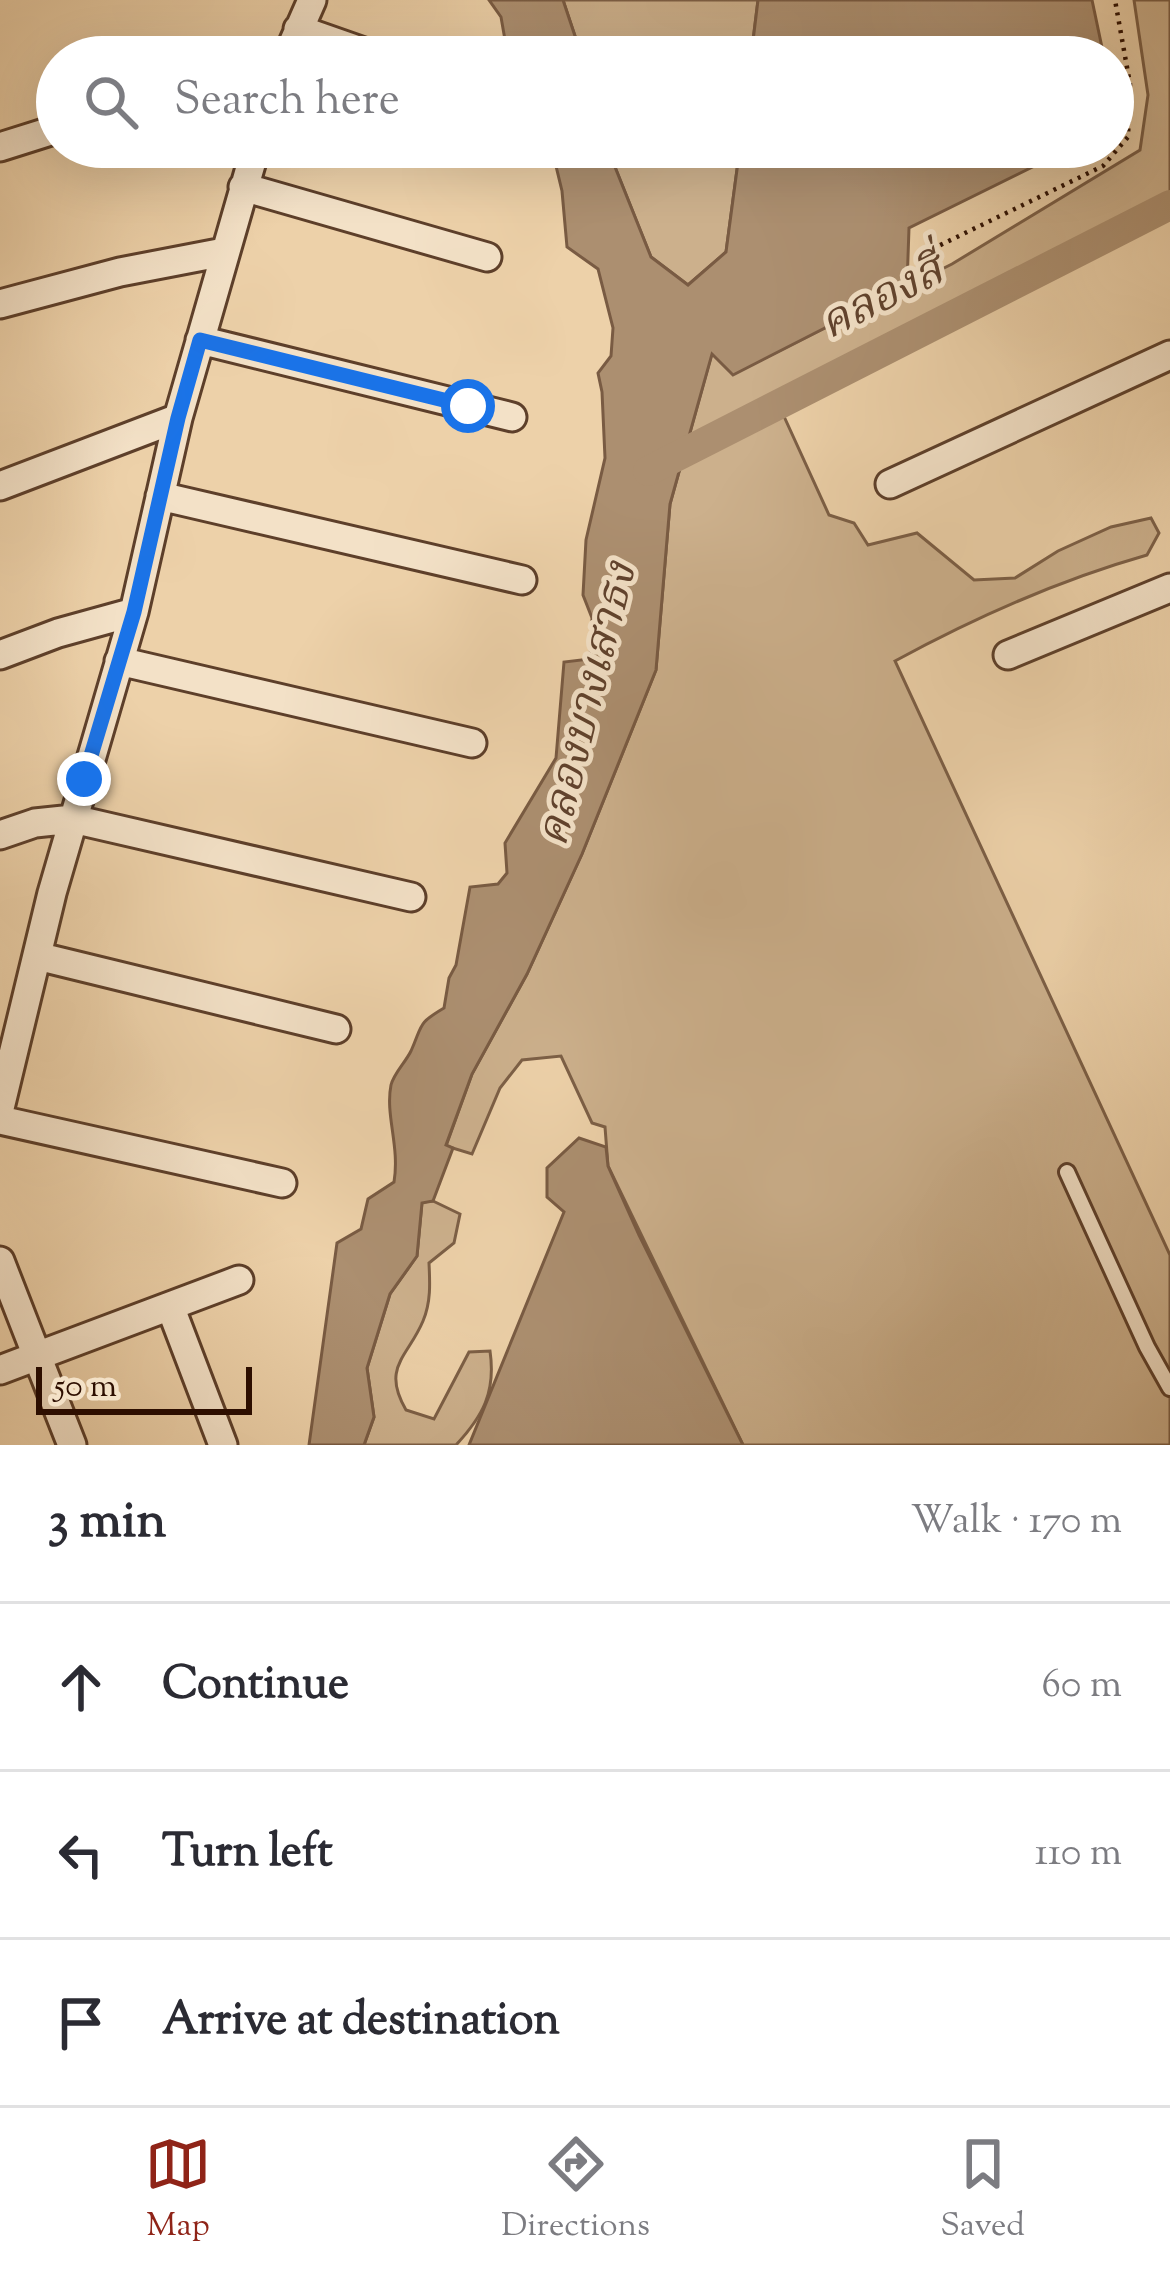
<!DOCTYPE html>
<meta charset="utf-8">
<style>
:root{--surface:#fff;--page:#f7f7f7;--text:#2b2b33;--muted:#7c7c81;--line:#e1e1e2;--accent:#8f2418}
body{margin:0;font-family:"Sorts Mill Goudy","Noto Serif Thai",serif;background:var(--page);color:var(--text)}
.scale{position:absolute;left:36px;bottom:30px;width:216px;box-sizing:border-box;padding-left:12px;border:6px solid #2d0e00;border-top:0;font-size:33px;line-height:42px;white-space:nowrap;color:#2d0e00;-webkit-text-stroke:9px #f3e1c7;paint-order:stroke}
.stop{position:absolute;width:36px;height:36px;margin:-27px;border:9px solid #1a73e8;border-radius:50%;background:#fff}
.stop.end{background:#1a73e8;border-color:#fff;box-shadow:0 3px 12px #0008}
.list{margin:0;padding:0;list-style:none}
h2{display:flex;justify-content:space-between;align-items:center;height:156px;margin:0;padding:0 48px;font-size:51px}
h2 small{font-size:39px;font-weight:400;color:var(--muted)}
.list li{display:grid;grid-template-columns:78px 1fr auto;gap:36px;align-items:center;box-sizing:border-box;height:168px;padding:0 48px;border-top:3px solid var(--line)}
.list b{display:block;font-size:45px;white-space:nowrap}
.list em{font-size:39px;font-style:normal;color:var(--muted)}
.icon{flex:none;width:66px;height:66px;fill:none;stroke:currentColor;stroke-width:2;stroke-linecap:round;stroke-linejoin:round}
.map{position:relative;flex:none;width:1170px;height:1445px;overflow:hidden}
.search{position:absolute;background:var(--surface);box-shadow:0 12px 48px #0002;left:36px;right:36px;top:36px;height:132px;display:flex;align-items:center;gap:30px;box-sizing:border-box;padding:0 42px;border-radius:66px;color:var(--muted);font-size:45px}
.sheet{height:660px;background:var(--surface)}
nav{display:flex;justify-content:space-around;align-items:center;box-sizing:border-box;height:168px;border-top:3px solid var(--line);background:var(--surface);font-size:33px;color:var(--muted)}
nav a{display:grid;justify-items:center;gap:6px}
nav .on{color:var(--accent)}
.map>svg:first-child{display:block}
.green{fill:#ccb08c;stroke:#7c5f46;stroke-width:3}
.water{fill:#ac8f70;stroke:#795b43;stroke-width:3}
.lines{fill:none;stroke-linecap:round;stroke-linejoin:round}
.canal{stroke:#ac8f70;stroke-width:30}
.service-casing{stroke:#5d3f2a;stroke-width:20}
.minor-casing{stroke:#5d3f2a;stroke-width:33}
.path{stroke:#2d0e00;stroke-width:4.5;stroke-dasharray:3 6;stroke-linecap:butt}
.service{stroke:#f3e1c7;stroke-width:14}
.minor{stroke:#f3e1c7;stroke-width:27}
.route{stroke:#1a73e8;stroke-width:15}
.labels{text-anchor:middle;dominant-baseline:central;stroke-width:10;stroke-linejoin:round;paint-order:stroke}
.water-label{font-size:45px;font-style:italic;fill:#60422d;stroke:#f3e1c7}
</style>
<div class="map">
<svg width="1170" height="1445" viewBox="0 0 1170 1445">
<rect width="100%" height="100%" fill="#edd1a9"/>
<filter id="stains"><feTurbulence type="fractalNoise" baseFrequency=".00167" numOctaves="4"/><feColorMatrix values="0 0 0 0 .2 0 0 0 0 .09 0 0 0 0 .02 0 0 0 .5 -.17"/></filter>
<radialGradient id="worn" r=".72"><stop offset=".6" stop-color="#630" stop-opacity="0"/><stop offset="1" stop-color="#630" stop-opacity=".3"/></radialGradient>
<path class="green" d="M 563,0 L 758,0 L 751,57 L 582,57 Z
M 1134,0 L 1170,0 L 1170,215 L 782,412 L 829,515 L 854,523 L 868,545 L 917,533 L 974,580 L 1015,578 L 1058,551 L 1111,527 L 1151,518 L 1159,533 L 1147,555 C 1059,580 976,617 895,661 L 1170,1255 L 1170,1445 L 743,1445 L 608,1166 L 605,1127 L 592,1123 L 561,1056 L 522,1060 L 500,1088 L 472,1154 L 446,1146 L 472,1074 L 527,974 L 582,854 L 656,670 L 670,504 L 712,353 L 733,374 L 952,264 L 1140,150 L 1148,95 Z
M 607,147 L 740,147 L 726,252 L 688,285 L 651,257 Z
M 433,1201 L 460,1214 L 454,1243 L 429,1263 C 430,1283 431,1302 423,1321 C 408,1357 381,1367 406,1410 L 434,1419 L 469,1352 L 490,1351 C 496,1392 483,1416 456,1445 L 364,1445 L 374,1417 L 367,1368 L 390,1294 L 417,1256 L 422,1202 Z"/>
<path class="water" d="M 489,0 L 563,0 L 582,57 L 508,57 L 501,17 Z
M 758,0 L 1092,0 L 1104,57 L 751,57 Z
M 533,147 L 607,147 L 651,257 L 688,285 L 726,252 L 740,147 L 1073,147 L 909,228 L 907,286 L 733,375 L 712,354 L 670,504 L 656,670 L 582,854 L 527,974 L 472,1074 L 446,1145 L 453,1148 L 433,1201 L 422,1203 L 417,1256 L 390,1294 L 367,1368 L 374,1417 L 364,1445 L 309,1445 L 337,1243 L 361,1229 L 368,1199 L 394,1182 C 400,1146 385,1115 391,1085 C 394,1073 405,1063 411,1051 C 423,1024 417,1024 444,1008 L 449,978 L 456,965 L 470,887 L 498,884 L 507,873 L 505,843 L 556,758 L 564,662 L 590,659 L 592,618 L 583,595 L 586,540 L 605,458 L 602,392 L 598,373 L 611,356 L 613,328 L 598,269 L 567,247 L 562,191 L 555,162 Z
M 579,1138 L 606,1147 L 608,1166 L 639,1235 L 743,1445 L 469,1445 L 564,1212 L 547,1197 L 547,1168 Z"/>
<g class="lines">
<path class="canal" d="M 648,471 L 1170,205"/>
<g class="service-casing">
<path id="service" d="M 1067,1172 L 1147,1347 L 1170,1388"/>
</g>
<g class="minor-casing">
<path id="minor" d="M 298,29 L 378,57
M 287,57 L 312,0
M 0,147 L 57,129
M 243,187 L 487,257
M 0,304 L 120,272 L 224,252
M 200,340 L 512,417
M 890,484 L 1170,355
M 0,486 L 178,418
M 160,496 L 522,580
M 0,655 L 58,633 L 134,612
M 1008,655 L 1170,588
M 119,661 L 472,743
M 0,835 L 35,823 L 73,819 L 411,897
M 37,956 L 336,1029
M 0,1108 L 52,893 L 134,612 L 178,418 L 256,147
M 0,1120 L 282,1183
M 0,1261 L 37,1356 L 0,1370
M 170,1306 L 223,1445
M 72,1445 L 37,1356 L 239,1280"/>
</g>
<path class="path" d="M 924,253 L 1103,166 L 1128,137 L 1130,84 L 1115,0"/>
<use href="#service" class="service"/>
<use href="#minor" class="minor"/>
</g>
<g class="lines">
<path class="route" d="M 84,779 L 134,612 L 178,418 L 200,340 L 468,406"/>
</g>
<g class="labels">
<g class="water-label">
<text transform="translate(883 300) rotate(-27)">คลองสี่</text>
<text transform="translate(590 705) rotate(-76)">คลองบางเสาธง</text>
</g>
</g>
<rect width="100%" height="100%" filter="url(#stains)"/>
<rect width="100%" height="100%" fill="url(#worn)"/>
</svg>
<div class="scale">50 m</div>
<div class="stop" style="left:468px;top:406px"></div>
<div class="stop end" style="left:84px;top:779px"></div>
<div class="search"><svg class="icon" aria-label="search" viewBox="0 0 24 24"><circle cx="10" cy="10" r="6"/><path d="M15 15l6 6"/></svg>Search here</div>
</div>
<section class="sheet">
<h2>3 min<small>Walk · 170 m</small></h2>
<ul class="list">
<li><svg class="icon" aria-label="ahead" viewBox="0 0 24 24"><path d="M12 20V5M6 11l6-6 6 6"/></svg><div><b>Continue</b></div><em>60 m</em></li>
<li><svg class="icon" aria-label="left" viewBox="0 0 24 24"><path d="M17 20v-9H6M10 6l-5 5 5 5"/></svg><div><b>Turn left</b></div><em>110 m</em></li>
<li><svg class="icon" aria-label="arrive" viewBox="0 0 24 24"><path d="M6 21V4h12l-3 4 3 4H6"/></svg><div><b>Arrive at destination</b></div></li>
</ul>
</section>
<nav>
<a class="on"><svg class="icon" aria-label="map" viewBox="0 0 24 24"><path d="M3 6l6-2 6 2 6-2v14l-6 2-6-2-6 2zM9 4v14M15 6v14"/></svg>Map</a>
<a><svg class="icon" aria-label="directions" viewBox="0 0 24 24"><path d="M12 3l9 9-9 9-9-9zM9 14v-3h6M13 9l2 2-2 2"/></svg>Directions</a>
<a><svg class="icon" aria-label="saved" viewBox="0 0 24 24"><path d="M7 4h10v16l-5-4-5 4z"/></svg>Saved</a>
</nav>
